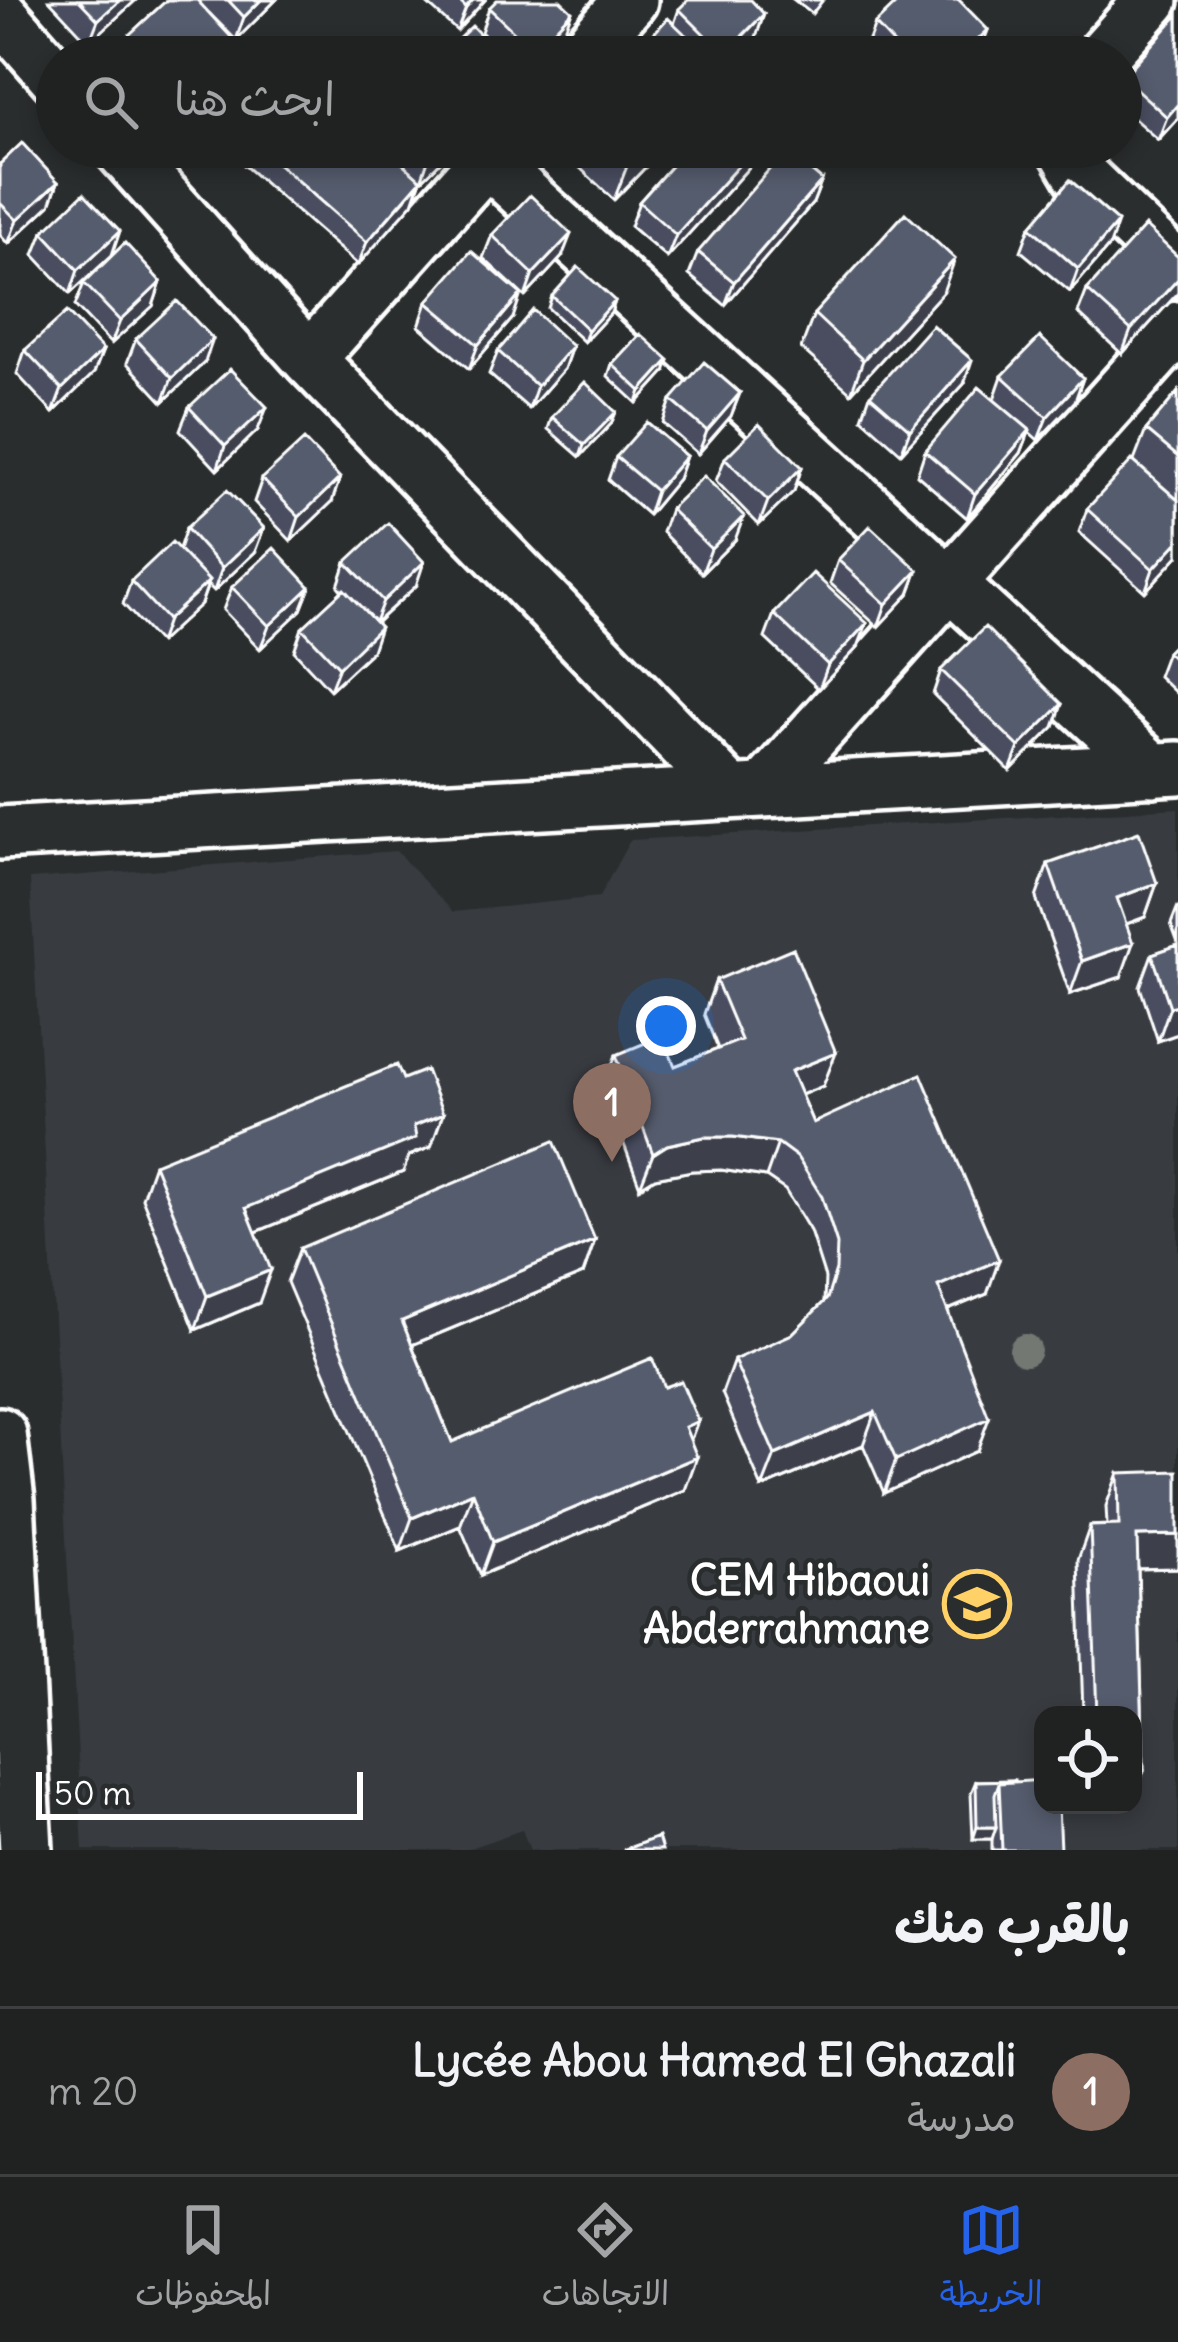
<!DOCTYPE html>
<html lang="ar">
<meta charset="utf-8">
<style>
:root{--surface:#202222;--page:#282a2a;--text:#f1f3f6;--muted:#a2a4a5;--line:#3d3f40;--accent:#2563eb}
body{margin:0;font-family:Delius,"Playpen Sans Arabic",sans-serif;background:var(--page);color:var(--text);direction:rtl}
.controls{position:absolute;right:36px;bottom:36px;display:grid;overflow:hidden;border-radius:24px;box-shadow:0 6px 18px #0003}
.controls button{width:108px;height:108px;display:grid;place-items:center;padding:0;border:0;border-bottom:3px solid var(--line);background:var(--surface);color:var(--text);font:60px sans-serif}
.scale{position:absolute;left:36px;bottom:30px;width:327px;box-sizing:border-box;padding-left:12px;border:6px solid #fff;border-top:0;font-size:33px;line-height:42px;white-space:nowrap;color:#fff;-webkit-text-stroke:9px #2a2d2e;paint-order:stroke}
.you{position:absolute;left:666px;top:1026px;width:42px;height:42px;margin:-30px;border:9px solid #fff;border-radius:50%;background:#1a73e8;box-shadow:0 0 0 18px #1a73e833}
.badge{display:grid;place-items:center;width:78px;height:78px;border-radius:50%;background:var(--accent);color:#fff;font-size:39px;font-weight:700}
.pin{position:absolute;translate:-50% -99px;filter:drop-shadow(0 3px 6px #0008)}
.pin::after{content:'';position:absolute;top:63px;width:42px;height:36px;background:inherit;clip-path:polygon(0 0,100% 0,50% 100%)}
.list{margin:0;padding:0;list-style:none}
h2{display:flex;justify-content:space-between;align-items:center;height:156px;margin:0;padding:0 48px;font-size:51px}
h2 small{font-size:39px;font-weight:400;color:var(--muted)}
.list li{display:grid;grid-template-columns:78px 1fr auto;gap:36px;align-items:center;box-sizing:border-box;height:168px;padding:0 48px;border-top:3px solid var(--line)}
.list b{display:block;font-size:45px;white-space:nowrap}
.list p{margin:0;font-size:39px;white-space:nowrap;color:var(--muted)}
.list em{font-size:39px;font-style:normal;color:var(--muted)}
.icon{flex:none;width:66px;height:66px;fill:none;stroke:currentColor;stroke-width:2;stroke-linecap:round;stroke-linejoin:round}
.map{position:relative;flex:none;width:1178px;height:1850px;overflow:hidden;direction:ltr}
.search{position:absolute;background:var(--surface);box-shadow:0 6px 18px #0003;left:36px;right:36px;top:36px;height:132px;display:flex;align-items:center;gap:30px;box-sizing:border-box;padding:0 42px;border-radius:66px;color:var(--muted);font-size:45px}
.sheet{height:324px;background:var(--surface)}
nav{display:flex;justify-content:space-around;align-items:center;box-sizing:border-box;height:168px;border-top:3px solid var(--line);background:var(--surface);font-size:33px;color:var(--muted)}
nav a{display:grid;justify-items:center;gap:6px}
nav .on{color:var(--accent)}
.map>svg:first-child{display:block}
.built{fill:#373b41;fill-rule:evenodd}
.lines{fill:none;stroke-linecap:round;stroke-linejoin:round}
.minor-casing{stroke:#fff;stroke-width:60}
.minor{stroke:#2a2d2e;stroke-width:51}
.tree{fill:#737872}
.wall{fill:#494e5e;stroke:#fff;stroke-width:3}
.shaded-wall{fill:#3c404c;stroke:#fff;stroke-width:3}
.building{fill:#555b6d;stroke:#fff;stroke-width:3}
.labels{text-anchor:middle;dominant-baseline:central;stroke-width:9;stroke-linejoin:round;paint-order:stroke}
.poi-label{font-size:42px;font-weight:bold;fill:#fff;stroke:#2a2d2e;text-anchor:end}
</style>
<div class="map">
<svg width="1178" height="1850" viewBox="0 0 1178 1850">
<rect width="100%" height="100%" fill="#2a2d2e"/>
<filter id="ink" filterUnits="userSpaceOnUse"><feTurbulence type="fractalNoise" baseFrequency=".00833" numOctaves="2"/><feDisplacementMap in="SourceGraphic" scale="24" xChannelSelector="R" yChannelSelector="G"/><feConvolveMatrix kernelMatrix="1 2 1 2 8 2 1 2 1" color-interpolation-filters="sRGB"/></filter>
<g filter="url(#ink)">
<path class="built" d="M 1178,808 L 1178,1850 L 530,1850 L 522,1830 L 464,1850 L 83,1850 L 30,879 L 396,851 L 453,912 L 599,897 L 630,840 ZM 1043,1715 L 1133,1715 L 1133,1805 L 1043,1805 Z"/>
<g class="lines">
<g class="minor-casing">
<path id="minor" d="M 0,13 L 57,78
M 580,57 L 631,0
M 1101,57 L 1152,0
M 119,147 L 309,359 L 731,793
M 1064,147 L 1081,176 L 1178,269
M 487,160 L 1153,770
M 309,359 L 498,147
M 764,790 L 1178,328
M 0,833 L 1178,768
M 0,1434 L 8,1500 L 26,1850"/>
</g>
<use href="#minor" class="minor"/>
</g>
<circle class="tree" cx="1025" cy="1350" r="16"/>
<path class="wall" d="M 49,0 L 136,0 L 89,43 Z
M 167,0 L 276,0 L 236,40 L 209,13 L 241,57 L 121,57 L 129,35 Z
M 423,0 L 485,0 L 457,31 Z
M 794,0 L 823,0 L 812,14 Z
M 489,8 L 563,34 L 542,57 L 507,57 L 481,32 Z
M 679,9 L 764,14 L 756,37 L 736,57 L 632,57 L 674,24 Z
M 1178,15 L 1178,118 L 1158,140 L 1121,107 L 1121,82 L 1123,77 Z
M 875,24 L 988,30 L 979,54 L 976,57 L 875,57 L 866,48 Z
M 242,147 L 456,147 L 420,182 L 413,203 L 358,265 L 237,159 Z
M 564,147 L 665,147 L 614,200 L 562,151 Z
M 688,147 L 758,147 L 751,165 L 667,258 L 630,226 L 639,202 Z
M 798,147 L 817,147 L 807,157 Z
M 0,164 L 58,182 L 50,205 L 8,244 L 0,235 Z
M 822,180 L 813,203 L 725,305 L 689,275 L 698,252 Z
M 1030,227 L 1110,245 L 1070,292 L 1021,251 Z
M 43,232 L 112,255 L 70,294 L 34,255 Z
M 492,235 L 562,257 L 525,297 L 483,258 Z
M 1178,257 L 1178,293 L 1122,354 L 1078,313 L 1087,290 Z
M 161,282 L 153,306 L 111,344 L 75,306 L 84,283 Z
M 943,292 L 851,393 L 801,348 L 814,314 Z
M 552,296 L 615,301 L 611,313 L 584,342 L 548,308 Z
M 427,302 L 513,318 L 469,369 L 419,326 Z
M 136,339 L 205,362 L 163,402 L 127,363 Z
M 572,346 L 564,369 L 529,409 L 489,374 L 498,351 Z
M 25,350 L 103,350 L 94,373 L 53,413 L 17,374 Z
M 612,364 L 665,372 L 637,403 L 608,376 Z
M 1002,376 L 1083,378 L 1075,401 L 1038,440 L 1029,432 L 1021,453 L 967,518 L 917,475 L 925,451 L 994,399 Z
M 964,384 L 901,453 L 862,418 L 870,395 Z
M 1178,392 L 1178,556 L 1145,592 L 1079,532 L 1087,509 L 1134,461 L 1146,430 Z
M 740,393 L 731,416 L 698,454 L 663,423 L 671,400 Z
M 189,407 L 258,430 L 217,470 L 180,430 Z
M 616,412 L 611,424 L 580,457 L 548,429 L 552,417 Z
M 686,456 L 678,479 L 648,515 L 608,480 L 616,457 Z
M 725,458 L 802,467 L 794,491 L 759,525 L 716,481 Z
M 262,479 L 332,502 L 291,541 L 254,502 Z
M 670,509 L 735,540 L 702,573 L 662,532 Z
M 186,528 L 255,552 L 214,591 L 208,585 L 201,604 L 159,643 L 123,604 L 131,581 L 179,549 Z
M 838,560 L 909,594 L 878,627 L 830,583 Z
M 346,562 L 416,586 L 376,623 L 372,651 L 330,690 L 294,651 L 302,628 L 342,591 L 338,586 Z
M 232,587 L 310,587 L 301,610 L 260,649 L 223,610 Z
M 774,614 L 858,647 L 819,689 L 765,638 Z
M 1178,641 L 1178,695 L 1158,676 L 1167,652 Z
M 941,670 L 1062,704 L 1054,727 L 1010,771 L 933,694 Z
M 1048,864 L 1157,883 L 1145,917 L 1126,924 L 1121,977 L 1070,994 L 1036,898 Z
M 1178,906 L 1178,943 L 1171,924 Z
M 1178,945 L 1178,1034 L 1158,1041 L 1140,987 L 1152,954 Z
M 716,980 L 823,1086 L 801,1095 L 813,1123 L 987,1294 L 948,1310 L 977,1451 L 884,1493 L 863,1445 L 762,1488 L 722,1393 L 734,1360 L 792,1334 L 824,1302 L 825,1278 L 810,1231 L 785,1190 L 766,1177 L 721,1170 L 692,1171 L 655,1178 L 640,1187 L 603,1088 L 616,1055 L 675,1066 L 718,1049 L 704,1014 Z
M 431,1147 L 409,1156 L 403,1172 L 256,1232 L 259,1303 L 195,1330 L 142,1198 L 154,1164 Z
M 595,1240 L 583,1274 L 412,1345 L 452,1442 L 664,1387 L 690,1441 L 685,1490 L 481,1575 L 460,1526 L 400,1551 L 287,1282 L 300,1248 Z
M 1118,1473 L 1178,1568 L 1138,1569 L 1144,1770 L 1133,1800 L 1133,1715 L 1083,1715 L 1078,1560 L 1090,1526 L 1107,1525 L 1106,1506 Z
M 1015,1780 L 1060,1850 L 992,1850 L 992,1839 L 973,1839 L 971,1793 L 976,1781 Z"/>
<path class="shaded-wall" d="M 120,0 L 136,0 L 89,43 L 98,20 Z
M 261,0 L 276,0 L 236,40 L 244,17 Z
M 473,0 L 485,0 L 457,31 L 466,8 Z
M 572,11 L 563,34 L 542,57 L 532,57 L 534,51 Z
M 764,14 L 756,37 L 736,57 L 723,57 Z
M 988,30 L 979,54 L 976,57 L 959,57 Z
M 1178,104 L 1178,118 L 1158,140 L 1167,117 Z
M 441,147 L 456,147 L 420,182 L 413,203 L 358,265 L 367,242 L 421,181 L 428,160 Z
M 645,147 L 665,147 L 614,200 L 627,166 Z
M 755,147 L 758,147 L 751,165 L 667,258 L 676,235 Z
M 822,180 L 813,203 L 725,305 L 734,282 Z
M 58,182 L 50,205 L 8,244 L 17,220 Z
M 1118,222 L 1110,245 L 1070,292 L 1078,269 Z
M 120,231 L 112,255 L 70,294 L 78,270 Z
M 571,234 L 562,257 L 525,297 L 533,274 Z
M 955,259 L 943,292 L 851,393 L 863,360 Z
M 1178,279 L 1178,293 L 1122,354 L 1131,330 Z
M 161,282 L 153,306 L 111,344 L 120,321 Z
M 521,294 L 513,318 L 469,369 L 478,345 Z
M 615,301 L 611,313 L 584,342 L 588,330 Z
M 213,339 L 205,362 L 163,402 L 172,378 Z
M 572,346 L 564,369 L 529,409 L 537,386 Z
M 103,350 L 94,373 L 53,413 L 62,389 Z
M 669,360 L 665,372 L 637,403 L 641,391 Z
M 972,360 L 964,384 L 901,453 L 910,430 Z
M 1083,378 L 1075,401 L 1038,440 L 1047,417 Z
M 740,393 L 731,416 L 698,454 L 707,431 Z
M 267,407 L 258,430 L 217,470 L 225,446 Z
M 616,412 L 611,424 L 580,457 L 584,445 Z
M 1030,430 L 1021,453 L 967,518 L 975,494 Z
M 686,456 L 678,479 L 648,515 L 656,491 Z
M 802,467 L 794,491 L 759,525 L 768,501 Z
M 340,478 L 332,502 L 291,541 L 299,517 Z
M 744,516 L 735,540 L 702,573 L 711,549 Z
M 264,528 L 255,552 L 214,591 L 222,568 Z
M 1178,542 L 1178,556 L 1145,592 L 1153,569 Z
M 424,562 L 416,586 L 374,624 L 383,601 Z
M 918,570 L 909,594 L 878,627 L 886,604 Z
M 209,581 L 201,604 L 159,643 L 167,620 Z
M 310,587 L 301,610 L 260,649 L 269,626 Z
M 867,623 L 858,647 L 819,689 L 828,665 Z
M 380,627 L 372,651 L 330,690 L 339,667 Z
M 1062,704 L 1054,727 L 1010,771 L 1019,747 Z
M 1157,883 L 1145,917 L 1105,932 L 1117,898 Z
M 1133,943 L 1121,977 L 1070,994 L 1082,961 Z
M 1178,1005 L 1178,1034 L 1158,1041 L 1170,1007 Z
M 836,1053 L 823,1086 L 779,1104 L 791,1071 Z
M 443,1114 L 431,1147 L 409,1156 L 403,1172 L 234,1241 L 246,1208 L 414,1126 Z
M 704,1137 L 733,1137 L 778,1143 L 766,1177 L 721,1170 L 692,1171 L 655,1178 L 640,1187 L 653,1154 L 667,1145 Z
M 595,1240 L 583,1274 L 390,1354 L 402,1321 Z
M 999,1260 L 987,1294 L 926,1319 L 938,1286 Z
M 271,1270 L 259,1303 L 195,1330 L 207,1296 Z
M 875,1412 L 863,1445 L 762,1488 L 775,1455 Z
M 989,1418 L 977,1451 L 884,1493 L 896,1460 Z
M 698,1421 L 685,1455 L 685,1427 Z
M 697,1457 L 685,1490 L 481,1575 L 493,1542 Z
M 473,1492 L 460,1526 L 400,1551 L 412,1518 Z
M 1178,1535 L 1178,1568 L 1125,1569 L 1137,1536 Z
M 1133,1770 L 1144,1770 L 1133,1800 Z
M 977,1827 L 996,1827 L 992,1839 L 973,1839 Z"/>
<path class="building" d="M 79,0 L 120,0 L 98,20 Z
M 167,0 L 197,0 L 243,50 L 236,57 L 149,57 L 129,35 Z
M 228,0 L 261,0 L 244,17 Z
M 458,0 L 473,0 L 466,8 Z
M 497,0 L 560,0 L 572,11 L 534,51 L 489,8 Z
M 688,0 L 751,0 L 764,14 L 724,54 L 679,9 Z
M 900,0 L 959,0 L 988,30 L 959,57 L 906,57 L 875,24 Z
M 1178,15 L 1178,104 L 1167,117 L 1123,77 Z
M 668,18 L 709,57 L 632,57 Z
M 472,26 L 502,57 L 439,57 Z
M 22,143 L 58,182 L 17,220 L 0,203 L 0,164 Z
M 259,147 L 384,147 L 421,180 L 367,242 Z
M 416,147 L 441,147 L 428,160 Z
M 606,147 L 645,147 L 627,166 Z
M 688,147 L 755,147 L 676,235 L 639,202 Z
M 786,150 L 822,180 L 734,282 L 698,252 Z
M 1070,180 L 1118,222 L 1078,269 L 1030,227 Z
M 84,193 L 120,231 L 78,270 L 43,232 Z
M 530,195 L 571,234 L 533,274 L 492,235 Z
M 905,213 L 955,259 L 863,360 L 814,314 Z
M 1145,226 L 1178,257 L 1178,279 L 1131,330 L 1087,290 Z
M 125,243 L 161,282 L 120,321 L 84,283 Z
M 471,251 L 521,294 L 478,345 L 427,302 Z
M 578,267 L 615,301 L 588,330 L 552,296 Z
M 177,301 L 213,339 L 172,378 L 136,339 Z
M 533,310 L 572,346 L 537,386 L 498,351 Z
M 67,312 L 103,350 L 62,389 L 25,350 Z
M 932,325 L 972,360 L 910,430 L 870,395 Z
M 640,334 L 669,360 L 641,391 L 612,364 Z
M 1040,337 L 1083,378 L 1047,417 L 1002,376 Z
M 704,362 L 740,393 L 707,431 L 671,400 Z
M 230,369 L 267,407 L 225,446 L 189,407 Z
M 585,382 L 616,412 L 584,445 L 552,417 Z
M 979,387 L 1030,430 L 975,494 L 925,451 Z
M 1178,392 L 1178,457 L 1146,430 Z
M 647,422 L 686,456 L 656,491 L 616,457 Z
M 759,424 L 802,467 L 768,501 L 725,458 Z
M 304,440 L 340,478 L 299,517 L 262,479 Z
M 1132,460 L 1178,500 L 1178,542 L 1153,569 L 1087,509 Z
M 704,476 L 744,516 L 711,549 L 670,509 Z
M 227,490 L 264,528 L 222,568 L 186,528 Z
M 388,523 L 424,562 L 383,601 L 346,562 Z
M 870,526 L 918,570 L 886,604 L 838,560 Z
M 172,542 L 209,581 L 167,620 L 131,581 Z
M 274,548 L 310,587 L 269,626 L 232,587 Z
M 813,573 L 867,623 L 828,665 L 774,614 Z
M 344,589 L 380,627 L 339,667 L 302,628 Z
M 985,627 L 1062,704 L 1019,747 L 941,670 Z
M 1178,641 L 1178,663 L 1167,652 Z
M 1139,832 L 1157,883 L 1117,898 L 1133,943 L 1082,961 L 1048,864 Z
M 1178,945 L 1178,1005 L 1170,1007 L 1152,954 Z
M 793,948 L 836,1053 L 791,1071 L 813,1123 L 921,1074 L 999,1260 L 938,1286 L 989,1418 L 896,1460 L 875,1412 L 775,1455 L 734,1360 L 792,1334 L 827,1299 L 836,1270 L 837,1244 L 822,1197 L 797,1157 L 778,1143 L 733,1137 L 704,1137 L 667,1145 L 653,1154 L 616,1055 L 662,1036 L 675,1066 L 741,1040 L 716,980 Z
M 397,1065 L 403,1079 L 426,1070 L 443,1114 L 414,1126 L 416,1138 L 246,1208 L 271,1270 L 207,1296 L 154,1164 Z
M 554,1141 L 595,1240 L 402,1321 L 452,1442 L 652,1358 L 664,1387 L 681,1381 L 698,1421 L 685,1427 L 697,1457 L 493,1542 L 473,1492 L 412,1518 L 300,1248 Z
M 1178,1471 L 1178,1535 L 1137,1536 L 1144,1770 L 1133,1770 L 1133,1715 L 1097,1715 L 1090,1526 L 1119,1525 L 1118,1473 Z
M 1015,1780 L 999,1783 L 995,1794 L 996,1827 L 977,1827 L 976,1781 Z
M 1043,1780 L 1043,1805 L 1058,1805 L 1060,1850 L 1002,1850 L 999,1783 Z
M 658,1837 L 662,1850 L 623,1850 Z"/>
</g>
<defs>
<g id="school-ring" transform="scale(3.45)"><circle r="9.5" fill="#2a2d2e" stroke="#ffd166" stroke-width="1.5"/><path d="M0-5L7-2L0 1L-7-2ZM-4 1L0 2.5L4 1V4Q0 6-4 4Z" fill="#ffd166"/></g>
</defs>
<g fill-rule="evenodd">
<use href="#school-ring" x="977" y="1604"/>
</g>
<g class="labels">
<g class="poi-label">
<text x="930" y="1580">CEM Hibaoui<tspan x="930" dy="48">Abderrahmane</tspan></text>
</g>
</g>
</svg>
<div class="controls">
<button><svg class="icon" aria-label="locate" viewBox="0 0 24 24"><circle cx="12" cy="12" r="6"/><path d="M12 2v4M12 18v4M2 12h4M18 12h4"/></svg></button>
</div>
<div class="scale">50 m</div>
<div class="you"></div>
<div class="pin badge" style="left:612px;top:1162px;background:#8d6e63">1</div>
<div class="search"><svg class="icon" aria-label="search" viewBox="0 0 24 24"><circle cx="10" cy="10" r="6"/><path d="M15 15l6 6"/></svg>ابحث هنا</div>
</div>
<section class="sheet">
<h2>بالقرب منك<small></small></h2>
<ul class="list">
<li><span class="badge" style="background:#8d6e63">1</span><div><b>Lycée Abou Hamed El Ghazali</b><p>مدرسة</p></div><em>20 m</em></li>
</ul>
</section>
<nav>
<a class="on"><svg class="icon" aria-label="map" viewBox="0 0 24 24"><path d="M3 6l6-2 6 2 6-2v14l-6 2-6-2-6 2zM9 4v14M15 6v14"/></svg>الخريطة</a>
<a><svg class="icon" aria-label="directions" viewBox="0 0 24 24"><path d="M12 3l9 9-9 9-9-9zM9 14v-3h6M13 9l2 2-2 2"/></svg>الاتجاهات</a>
<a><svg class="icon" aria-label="saved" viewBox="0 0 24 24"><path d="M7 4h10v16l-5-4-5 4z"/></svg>المحفوظات</a>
</nav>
